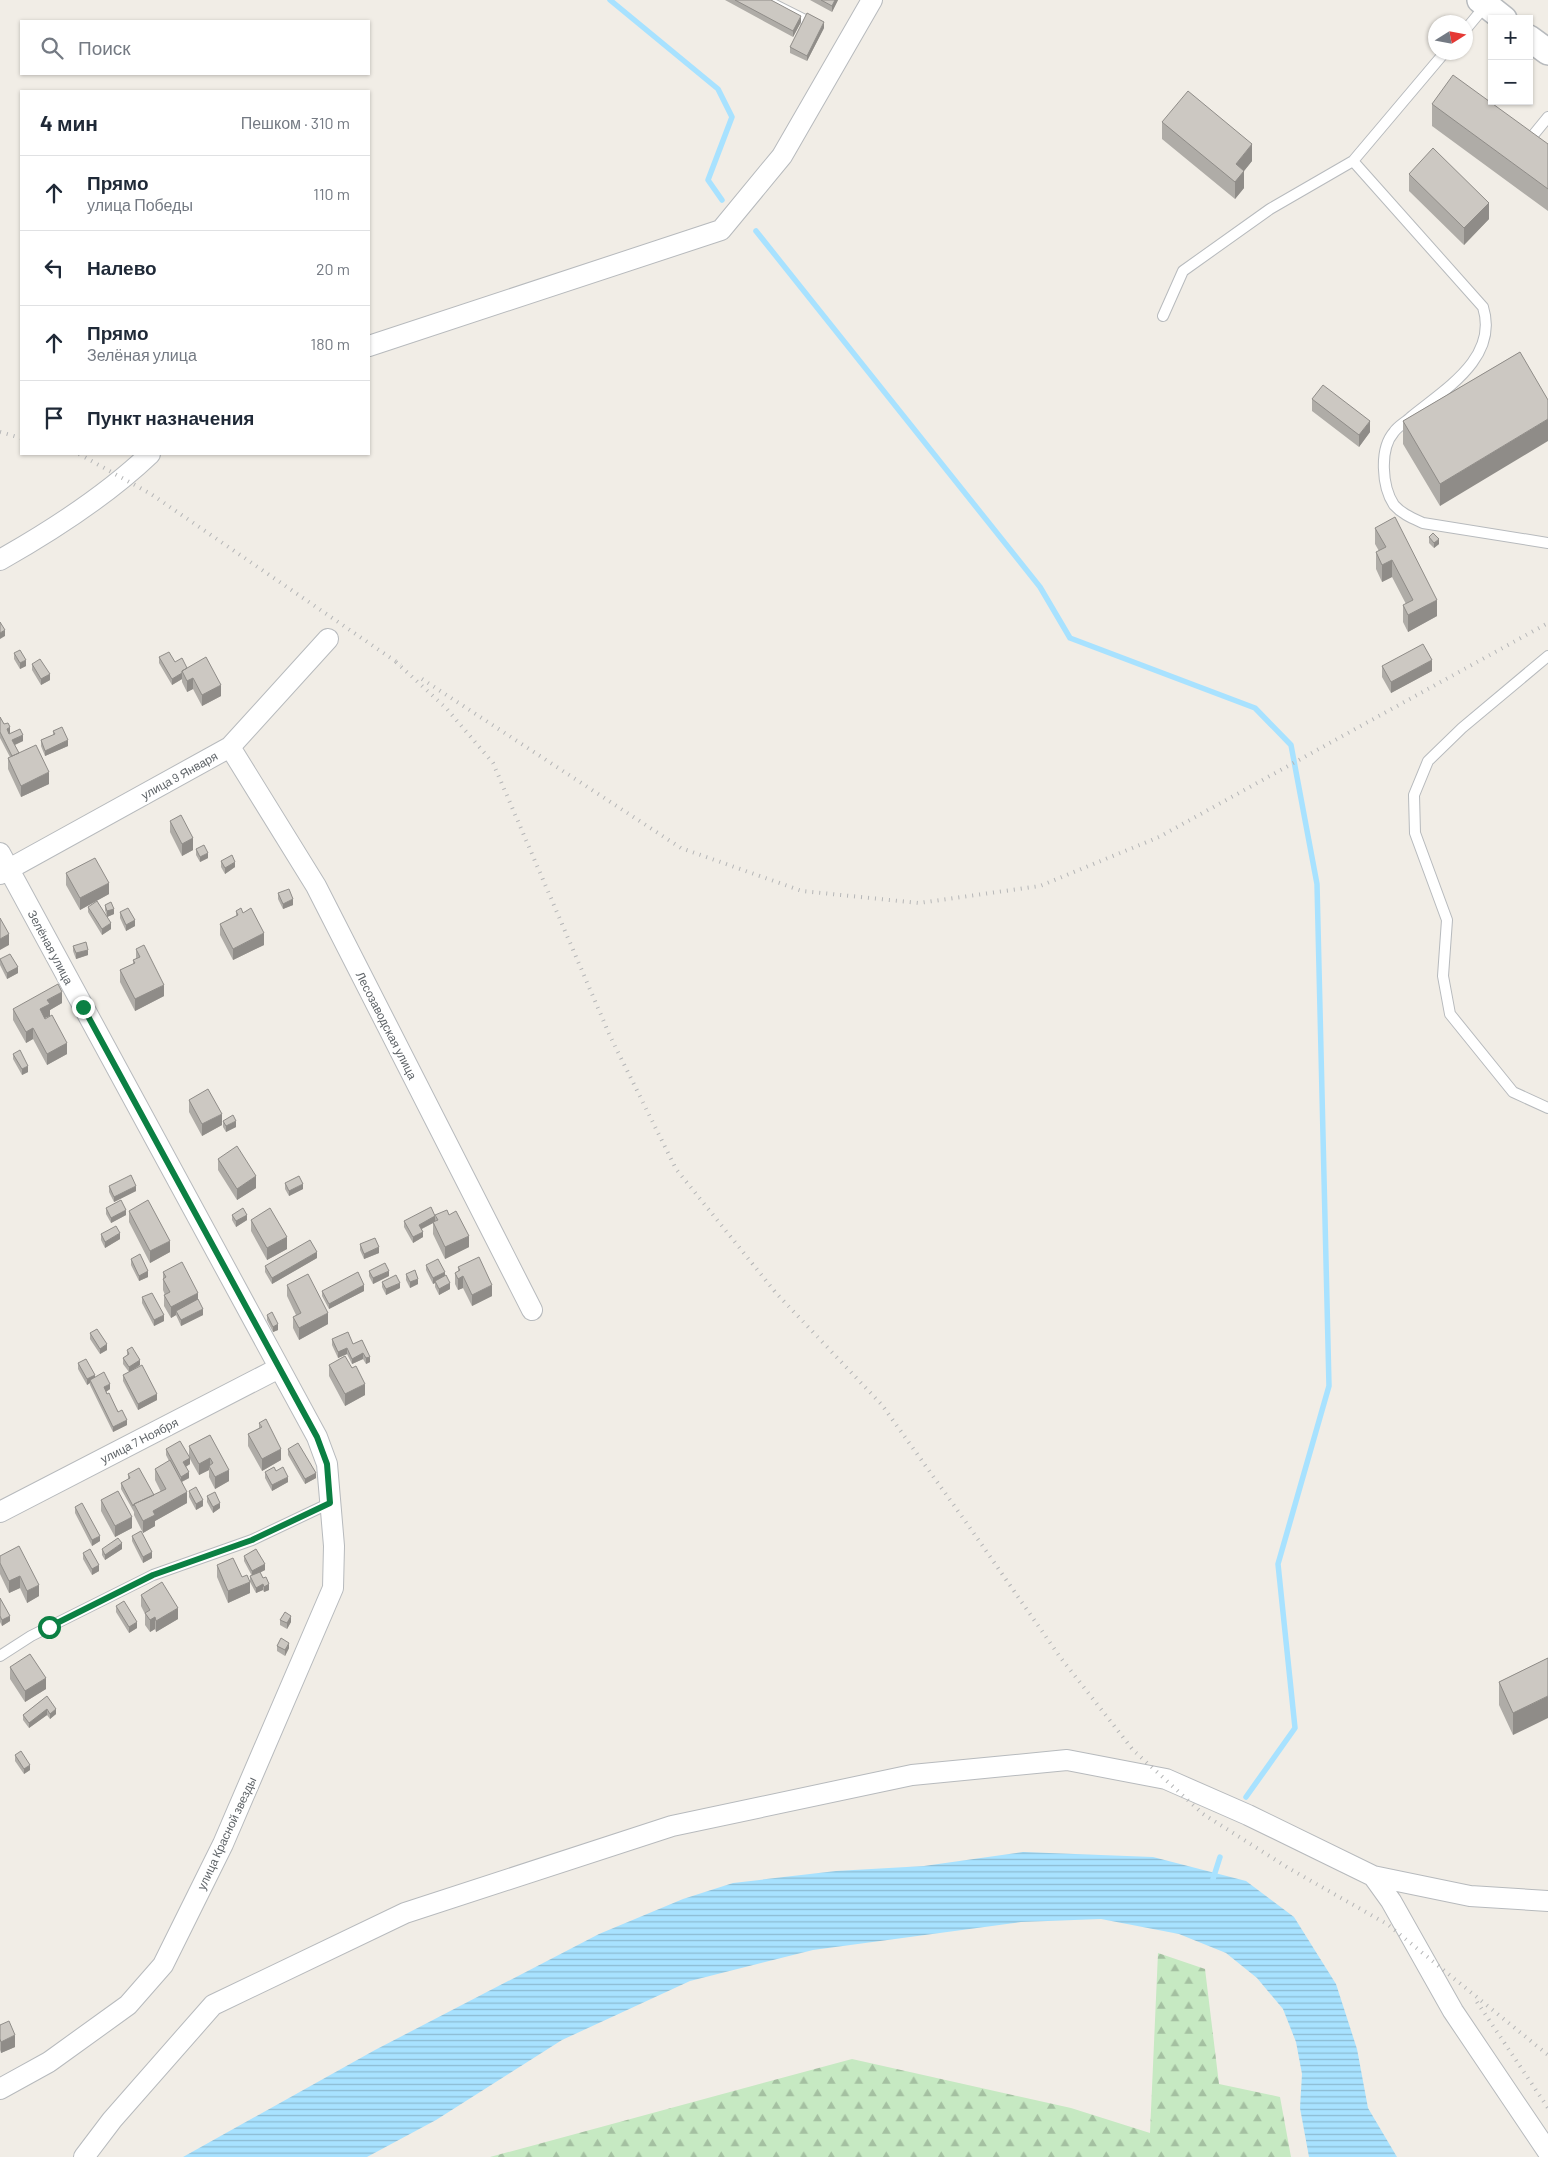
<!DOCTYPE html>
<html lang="ru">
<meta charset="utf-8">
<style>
:root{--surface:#fff;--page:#f2f2f3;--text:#1f2937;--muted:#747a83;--line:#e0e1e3}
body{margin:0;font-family:Barlow,sans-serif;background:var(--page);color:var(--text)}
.controls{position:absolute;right:15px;top:15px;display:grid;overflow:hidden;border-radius:0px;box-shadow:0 1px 4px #0004}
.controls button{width:45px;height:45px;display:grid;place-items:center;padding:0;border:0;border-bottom:1px solid var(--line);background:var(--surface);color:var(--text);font:25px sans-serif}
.compass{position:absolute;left:1428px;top:15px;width:45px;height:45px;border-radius:50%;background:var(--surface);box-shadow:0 1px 4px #0004;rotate:79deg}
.stop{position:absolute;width:15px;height:15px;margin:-11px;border:4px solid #0b8043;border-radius:50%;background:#fff}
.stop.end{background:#0b8043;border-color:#fff;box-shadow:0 1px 5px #0008}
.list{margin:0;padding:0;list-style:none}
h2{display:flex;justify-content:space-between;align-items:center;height:65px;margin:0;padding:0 20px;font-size:21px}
h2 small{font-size:16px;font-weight:400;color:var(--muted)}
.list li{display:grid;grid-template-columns:32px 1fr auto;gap:15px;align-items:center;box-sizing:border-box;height:75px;padding:0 20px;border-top:1px solid var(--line)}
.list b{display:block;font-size:19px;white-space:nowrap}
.list p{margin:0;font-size:16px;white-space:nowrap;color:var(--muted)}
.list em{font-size:16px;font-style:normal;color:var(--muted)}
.icon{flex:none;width:28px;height:28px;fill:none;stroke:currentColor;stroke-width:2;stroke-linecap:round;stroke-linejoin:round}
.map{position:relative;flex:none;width:1548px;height:2157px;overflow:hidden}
.search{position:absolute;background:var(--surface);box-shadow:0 1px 4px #0004;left:20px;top:20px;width:350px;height:55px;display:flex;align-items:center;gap:12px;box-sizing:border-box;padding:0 18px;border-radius:0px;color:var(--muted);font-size:19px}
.panel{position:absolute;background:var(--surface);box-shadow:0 1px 4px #0004;left:20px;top:90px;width:350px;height:365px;border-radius:0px}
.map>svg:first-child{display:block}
.forest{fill:url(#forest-firs)}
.water{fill:url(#water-rules)}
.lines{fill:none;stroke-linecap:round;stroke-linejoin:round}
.stream{stroke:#a8e2ff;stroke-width:5.5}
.service-casing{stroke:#b7babd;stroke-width:12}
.minor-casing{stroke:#b7babd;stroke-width:22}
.tertiary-casing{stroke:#b7babd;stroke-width:28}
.service{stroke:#fff;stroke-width:10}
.minor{stroke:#fff;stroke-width:20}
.tertiary{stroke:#fff;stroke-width:25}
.rail{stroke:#b5b6b7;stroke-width:4;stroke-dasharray:1 6;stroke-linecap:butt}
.wall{fill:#afaca7}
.shaded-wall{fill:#8f8c88}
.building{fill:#ccc8c2;stroke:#8f8c88}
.route{stroke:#0b8043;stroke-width:6}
.labels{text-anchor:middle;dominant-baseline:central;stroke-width:5;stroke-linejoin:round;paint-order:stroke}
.street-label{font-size:12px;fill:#5e6367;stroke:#fff}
</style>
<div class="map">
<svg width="1548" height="2157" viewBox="0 0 1548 2157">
<defs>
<pattern id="forest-firs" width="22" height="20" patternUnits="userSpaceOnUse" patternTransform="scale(1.25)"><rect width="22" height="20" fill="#c6e9c2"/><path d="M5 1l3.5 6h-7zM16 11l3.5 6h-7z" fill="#a4c0a1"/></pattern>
<pattern id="water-rules" width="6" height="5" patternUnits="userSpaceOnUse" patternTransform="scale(1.25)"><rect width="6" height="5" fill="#a8e2ff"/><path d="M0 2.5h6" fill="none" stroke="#8cbbd2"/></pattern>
</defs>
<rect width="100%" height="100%" fill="#f1ede6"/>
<path class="forest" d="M 1158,1953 L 1205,1969 L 1219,2084 L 1280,2097 L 1291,2157 L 490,2157 L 852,2059 L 1071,2108 L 1150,2133 Z"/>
<path class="water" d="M 1023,1852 L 1153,1857 L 1246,1881 L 1294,1917 L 1336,1984 L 1357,2049 L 1368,2108 L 1397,2157 L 1309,2157 L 1300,2108 L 1302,2074 L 1296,2042 L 1283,2009 L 1257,1978 L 1226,1953 L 1179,1934 L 1101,1919 L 1021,1922 L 813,1950 L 690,1981 L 562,2040 L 436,2120 L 367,2157 L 183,2157 L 375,2050 L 599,1934 L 683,1899 L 733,1883 L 836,1871 L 924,1866 Z"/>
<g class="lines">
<path class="stream" d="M 610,0 L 718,89 L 732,117 L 708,180 L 722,200
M 756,231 L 1040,587 L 1070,638 L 1255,708 L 1291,745 L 1317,884 L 1329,1386 L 1278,1564 L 1295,1728 L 1246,1797
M 1213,1879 L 1220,1857"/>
<g class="service-casing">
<path id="service" d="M 765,0 L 813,24
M 1466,29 L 1486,5
M 1445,52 L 1353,161 L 1483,307 C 1499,358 1445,389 1411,417 C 1406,422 1398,426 1394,432 C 1379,449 1382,487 1394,505 C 1402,514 1412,518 1423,523 L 1548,543
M 1530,139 L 1548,117
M 1163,316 L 1183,271 L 1270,209 L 1353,161
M 1548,656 L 1462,728 L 1428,761 L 1414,795 L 1415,833 L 1447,920 L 1443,976 L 1450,1014 L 1513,1092 L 1548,1108
M 0,1656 L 31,1636 L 153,1575 L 252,1540 L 330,1503"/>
</g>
<g class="minor-casing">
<path id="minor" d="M 369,346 L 721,230 L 782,156 L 872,0
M 0,560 C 53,530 106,496 150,454
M 230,747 L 316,886 L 532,1310
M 0,853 L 317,1437 L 327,1464 L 334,1546 L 333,1588 L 223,1844 L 163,1965 L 128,2005 L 49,2062 L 0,2089
M 0,874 L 230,747 L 328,639
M 0,1512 L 279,1368
M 1373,1876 L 1391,1901 L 1453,2011 L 1548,2152
M 84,2157 L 112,2120 L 213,2005 L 405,1913 L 672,1826 L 912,1775 L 1067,1760 L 1166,1779 L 1248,1815 L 1373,1876 L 1470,1896 L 1548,1901"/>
</g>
<g class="tertiary-casing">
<path id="tertiary" d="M 1480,0 L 1504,19
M 1529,38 L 1548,52"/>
</g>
<use href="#service" class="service"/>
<use href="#minor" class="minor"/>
<use href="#tertiary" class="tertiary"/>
<path class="rail" d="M 0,432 L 21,438
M 79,454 L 151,494 L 401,665
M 396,662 L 446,708 L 493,763 L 610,1036 L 676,1169 L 776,1293 L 882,1405 L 968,1525 L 1060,1657 L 1133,1750 L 1203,1814 L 1290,1869 L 1387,1924 L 1548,2055
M 422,679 L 681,848 L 802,891 L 919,903 L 1040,886 L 1159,837 L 1548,623
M 1477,2002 L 1548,2108"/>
</g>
<path class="wall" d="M 725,0 L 771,0 L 801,22 L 793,37 Z
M 810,0 L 838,0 L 832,12 Z
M 824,28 L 807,61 L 790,53 L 790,47 Z
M 1432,104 L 1548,144 L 1548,211 L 1432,126 Z
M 1162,122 L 1252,161 L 1244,171 L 1244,188 L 1235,199 L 1162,139 Z
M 1409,174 L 1489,219 L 1464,245 L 1409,191 Z
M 1520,352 L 1440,506 L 1403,444 L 1403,421 Z
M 1312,399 L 1370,432 L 1359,447 L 1312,411 Z
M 1375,528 L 1437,616 L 1408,632 L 1403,622 L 1403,605 L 1406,604 L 1392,577 L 1382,582 L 1376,569 L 1376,552 L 1379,551 L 1375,544 Z
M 1429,537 L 1439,544 L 1434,548 L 1429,543 Z
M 14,653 L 26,666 L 20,669 L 14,659 Z
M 159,657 L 175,662 L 187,668 L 221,696 L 202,706 L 193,689 L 187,692 L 182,682 L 182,679 L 172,685 L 159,663 Z
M 32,664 L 50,680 L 41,685 L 32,670 Z
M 1382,666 L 1432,671 L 1391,693 L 1382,677 Z
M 0,717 L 10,733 L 9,733 L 23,741 L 15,745 L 19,753 L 49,784 L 21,797 L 8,769 L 8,758 L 10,757 L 0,738 Z
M 53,731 L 68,746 L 45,756 L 41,746 L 41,740 L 53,735 Z
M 170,821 L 193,850 L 182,856 L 170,832 Z
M 196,849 L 208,858 L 200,862 L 196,855 Z
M 221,861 L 235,867 L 225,874 L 221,867 Z
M 66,873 L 109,894 L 80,910 L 66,885 Z
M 278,893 L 293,905 L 283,909 L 278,899 Z
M 105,905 L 114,914 L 107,917 L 105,910 Z
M 88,907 L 111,929 L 102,935 L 88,912 Z
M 236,911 L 243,913 L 264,945 L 233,960 L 220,935 L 220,924 L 236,916 Z
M 120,912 L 135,926 L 126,931 L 120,918 Z
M 73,946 L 88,955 L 76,959 L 73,951 Z
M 136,949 L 164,996 L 135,1011 L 120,982 L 120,970 L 133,964 L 133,960 L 136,959 Z
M 0,959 L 18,973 L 7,979 L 0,965 Z
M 62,1003 L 50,1010 L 50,1016 L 45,1018 L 67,1054 L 47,1065 L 33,1039 L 26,1043 L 13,1020 L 13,1009 Z
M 13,1054 L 28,1072 L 22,1075 L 13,1059 Z
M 189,1100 L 222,1125 L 202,1136 L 189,1112 Z
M 223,1121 L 236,1127 L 226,1132 L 223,1127 Z
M 218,1159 L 256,1188 L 237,1200 L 218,1170 Z
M 285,1183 L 303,1189 L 289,1196 L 285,1189 Z
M 109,1186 L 136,1191 L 114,1202 L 109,1192 Z
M 106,1208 L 126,1215 L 111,1223 L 106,1214 Z
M 129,1211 L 170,1252 L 150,1263 L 129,1222 Z
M 232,1215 L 247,1220 L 236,1227 L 232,1220 Z
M 435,1216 L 469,1247 L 445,1259 L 433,1234 L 433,1223 L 422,1229 L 423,1237 L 413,1243 L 404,1227 L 404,1221 Z
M 251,1220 L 287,1249 L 267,1260 L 251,1231 Z
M 101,1234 L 120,1239 L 105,1248 L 101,1240 Z
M 360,1244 L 379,1253 L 364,1259 L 360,1250 Z
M 317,1258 L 272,1284 L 265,1272 L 265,1266 Z
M 131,1259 L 148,1277 L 139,1281 L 131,1265 Z
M 426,1265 L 445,1276 L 450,1289 L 439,1295 L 435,1287 L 435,1283 L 433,1284 L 426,1270 Z
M 458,1267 L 492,1296 L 472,1306 L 463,1288 L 458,1290 L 455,1284 L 455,1273 L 458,1271 Z
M 369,1271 L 389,1276 L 373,1284 L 369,1276 Z
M 163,1272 L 198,1300 L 203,1315 L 181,1326 L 176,1315 L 171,1318 L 164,1306 L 164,1295 L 165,1295 L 163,1290 Z
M 406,1274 L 418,1284 L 410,1288 L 406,1280 Z
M 382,1282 L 400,1288 L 386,1295 L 382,1287 Z
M 287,1285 L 328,1324 L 299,1340 L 293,1328 L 293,1317 L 296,1315 L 287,1296 Z
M 322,1291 L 364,1291 L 329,1309 L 322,1296 Z
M 142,1297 L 164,1321 L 154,1326 L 142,1303 Z
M 267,1315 L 278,1330 L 273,1332 L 267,1320 Z
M 90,1333 L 107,1350 L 100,1354 L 90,1339 Z
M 332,1339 L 353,1344 L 362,1340 L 370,1362 L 366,1364 L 363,1359 L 352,1364 L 347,1354 L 338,1358 L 332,1345 Z
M 127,1350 L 140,1365 L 132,1371 L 157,1400 L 138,1410 L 123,1381 L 123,1375 L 129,1372 L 123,1364 L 123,1358 L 127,1355 Z
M 78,1363 L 110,1389 L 106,1392 L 127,1425 L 113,1432 L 90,1385 L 90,1383 L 87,1385 L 78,1369 Z
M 329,1365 L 365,1395 L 345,1406 L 329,1376 Z
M 259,1423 L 281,1460 L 262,1471 L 248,1446 L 248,1434 L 259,1428 Z
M 210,1435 L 229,1481 L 215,1489 L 209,1477 L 209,1470 L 199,1475 L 190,1459 L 190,1464 L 186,1467 L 189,1478 L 182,1482 L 187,1503 L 155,1521 L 155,1526 L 143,1533 L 134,1515 L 134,1512 L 121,1489 L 121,1483 L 128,1480 L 128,1474 L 154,1495 L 161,1492 L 155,1480 L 155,1469 L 169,1461 L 166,1455 L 166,1449 L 189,1457 L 189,1446 Z
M 288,1449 L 316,1478 L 305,1484 L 288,1455 Z
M 276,1471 L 288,1482 L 272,1491 L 265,1478 L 265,1472 Z
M 189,1491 L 203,1506 L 196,1510 L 189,1497 Z
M 207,1496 L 220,1508 L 213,1513 L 207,1502 Z
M 101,1500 L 132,1528 L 115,1537 L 101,1511 Z
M 75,1507 L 100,1541 L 92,1546 L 75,1513 Z
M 132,1536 L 152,1558 L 143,1563 L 132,1541 Z
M 102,1549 L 122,1549 L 105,1560 L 102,1555 Z
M 83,1553 L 99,1571 L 92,1575 L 83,1559 Z
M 0,1556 L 39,1596 L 27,1603 L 20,1588 L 9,1593 L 0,1574 Z
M 244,1556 L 265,1570 L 260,1572 L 269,1590 L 264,1592 L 263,1590 L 256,1593 L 250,1582 L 250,1576 L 252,1576 L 244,1561 Z
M 217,1565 L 250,1593 L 228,1603 L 217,1577 Z
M 141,1595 L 178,1619 L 156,1632 L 155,1629 L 150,1632 L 145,1625 L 145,1614 L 141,1606 Z
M 0,1598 L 10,1621 L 2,1626 L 0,1622 Z
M 116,1606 L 137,1628 L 129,1633 L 116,1612 Z
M 280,1620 L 291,1622 L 287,1629 L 280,1625 Z
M 277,1646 L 289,1648 L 285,1656 L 277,1651 Z
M 1548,1658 L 1513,1735 L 1499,1705 L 1499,1682 Z
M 10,1667 L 46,1689 L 25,1702 L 10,1679 Z
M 47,1696 L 56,1714 L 50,1719 L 47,1715 L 29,1728 L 23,1720 L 23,1715 Z
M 15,1755 L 30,1770 L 24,1774 L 15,1761 Z
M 0,2025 L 15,2047 L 1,2053 L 0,2050 Z"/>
<path class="shaded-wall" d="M 835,0 L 838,0 L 832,12 L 832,6 Z
M 801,16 L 801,22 L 793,37 L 793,31 Z
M 824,22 L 824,28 L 807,61 L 807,56 Z
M 1252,144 L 1252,161 L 1236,181 L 1236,164 Z
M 1244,171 L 1244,188 L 1235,199 L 1235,182 Z
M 1489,203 L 1489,219 L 1464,245 L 1464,228 Z
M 1548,419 L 1548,441 L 1440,506 L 1440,484 Z
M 1370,421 L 1370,432 L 1359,447 L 1359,435 Z
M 1439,539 L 1439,544 L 1434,548 L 1434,543 Z
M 1392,560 L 1392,577 L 1382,582 L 1382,565 Z
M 1437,600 L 1437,616 L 1408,632 L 1408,615 Z
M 5,630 L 5,636 L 0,639 L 0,633 Z
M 26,660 L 26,666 L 20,669 L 20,663 Z
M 1432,660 L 1432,671 L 1391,693 L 1391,682 Z
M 182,673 L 182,679 L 172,685 L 172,679 Z
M 50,674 L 50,680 L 41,685 L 41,679 Z
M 193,678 L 193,689 L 187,692 L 187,681 Z
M 221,685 L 221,696 L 202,706 L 202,695 Z
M 10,727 L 10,733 L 7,735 L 7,729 Z
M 23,735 L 23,741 L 12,746 L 12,740 Z
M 68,740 L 68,746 L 45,756 L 45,751 Z
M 49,772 L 49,784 L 21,797 L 21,786 Z
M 193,838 L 193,850 L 182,856 L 182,844 Z
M 208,853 L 208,858 L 200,862 L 200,857 Z
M 235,862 L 235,867 L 225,874 L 225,868 Z
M 109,883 L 109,894 L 80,910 L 80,898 Z
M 293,899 L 293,905 L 283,909 L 283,904 Z
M 114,909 L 114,914 L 107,917 L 107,911 Z
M 135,920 L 135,926 L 126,931 L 126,925 Z
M 111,923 L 111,929 L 102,935 L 102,929 Z
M 264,933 L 264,945 L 233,960 L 233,949 Z
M 9,934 L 9,945 L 0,950 L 0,939 Z
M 88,950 L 88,955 L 76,959 L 76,953 Z
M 18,967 L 18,973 L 7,979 L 7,973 Z
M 164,985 L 164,996 L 135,1011 L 135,999 Z
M 62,992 L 62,1003 L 50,1010 L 50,1016 L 40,1020 L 40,1009 L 47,1000 Z
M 33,1028 L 33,1039 L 26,1043 L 26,1032 Z
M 67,1043 L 67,1054 L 47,1065 L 47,1054 Z
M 28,1066 L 28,1072 L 22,1075 L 22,1069 Z
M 222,1114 L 222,1125 L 202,1136 L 202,1124 Z
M 236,1121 L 236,1127 L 226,1132 L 226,1126 Z
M 256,1176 L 256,1188 L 237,1200 L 237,1189 Z
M 303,1184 L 303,1189 L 289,1196 L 289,1191 Z
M 136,1186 L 136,1191 L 114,1202 L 114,1197 Z
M 126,1210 L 126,1215 L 111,1223 L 111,1218 Z
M 247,1215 L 247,1220 L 236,1227 L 236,1221 Z
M 435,1216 L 435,1222 L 419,1230 L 419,1225 Z
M 423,1232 L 423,1237 L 413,1243 L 413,1237 Z
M 120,1233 L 120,1239 L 105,1248 L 105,1242 Z
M 469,1236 L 469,1247 L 445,1259 L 445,1247 Z
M 287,1237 L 287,1249 L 267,1260 L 267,1248 Z
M 170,1241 L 170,1252 L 150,1263 L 150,1251 Z
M 379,1247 L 379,1253 L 364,1259 L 364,1254 Z
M 317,1252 L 317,1258 L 272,1284 L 272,1278 Z
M 148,1271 L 148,1277 L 139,1281 L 139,1276 Z
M 389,1271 L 389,1276 L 373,1284 L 373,1278 Z
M 445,1272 L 445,1278 L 435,1281 L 435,1283 L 433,1284 L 433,1278 Z
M 463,1276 L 463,1288 L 458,1290 L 458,1279 Z
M 418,1279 L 418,1284 L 410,1288 L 410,1282 Z
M 400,1283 L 400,1288 L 386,1295 L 386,1289 Z
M 450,1283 L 450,1289 L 439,1295 L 439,1289 Z
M 364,1285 L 364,1291 L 329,1309 L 329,1304 Z
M 492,1285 L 492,1296 L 472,1306 L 472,1295 Z
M 198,1293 L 198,1304 L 176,1311 L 176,1315 L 171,1318 L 171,1307 Z
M 203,1309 L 203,1315 L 181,1326 L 181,1320 Z
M 328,1313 L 328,1324 L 299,1340 L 299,1328 Z
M 164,1315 L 164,1321 L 154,1326 L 154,1320 Z
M 278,1324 L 278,1330 L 273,1332 L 273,1327 Z
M 107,1344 L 107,1350 L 100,1354 L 100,1349 Z
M 347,1348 L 347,1354 L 338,1358 L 338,1352 Z
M 363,1353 L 363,1359 L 352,1364 L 352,1359 Z
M 370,1357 L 370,1362 L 366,1364 L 366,1358 Z
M 140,1360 L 140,1365 L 129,1372 L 129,1367 Z
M 95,1375 L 95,1381 L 90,1380 L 90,1383 L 87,1385 L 87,1379 Z
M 110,1384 L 110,1389 L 104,1393 L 104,1387 Z
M 365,1384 L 365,1395 L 345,1406 L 345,1394 Z
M 157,1394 L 157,1400 L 138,1410 L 138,1404 Z
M 127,1420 L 127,1425 L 113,1432 L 113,1427 Z
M 281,1449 L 281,1460 L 262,1471 L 262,1459 Z
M 190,1458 L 190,1464 L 183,1468 L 183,1462 Z
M 210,1458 L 210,1468 L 209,1466 L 209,1470 L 199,1475 L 199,1464 Z
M 229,1470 L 229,1481 L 215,1489 L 215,1477 Z
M 189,1472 L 189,1478 L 181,1482 L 181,1477 Z
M 316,1473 L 316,1478 L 305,1484 L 305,1479 Z
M 288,1477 L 288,1482 L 272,1491 L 272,1485 Z
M 187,1492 L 187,1503 L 155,1521 L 155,1526 L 143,1533 L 143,1521 L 153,1511 Z
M 203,1500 L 203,1506 L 196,1510 L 196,1504 Z
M 220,1503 L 220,1508 L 213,1513 L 213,1507 Z
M 132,1517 L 132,1528 L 115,1537 L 115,1526 Z
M 100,1536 L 100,1541 L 92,1546 L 92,1540 Z
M 122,1543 L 122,1549 L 105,1560 L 105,1555 Z
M 152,1552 L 152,1558 L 143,1563 L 143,1557 Z
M 265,1564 L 265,1570 L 252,1577 L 252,1571 Z
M 99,1565 L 99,1571 L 92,1575 L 92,1569 Z
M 20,1576 L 20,1588 L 9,1593 L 9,1581 Z
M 250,1582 L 250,1593 L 228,1603 L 228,1591 Z
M 263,1584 L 263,1590 L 256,1593 L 256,1588 Z
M 269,1584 L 269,1590 L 264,1592 L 264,1587 Z
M 39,1585 L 39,1596 L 27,1603 L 27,1591 Z
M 178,1608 L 178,1619 L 156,1632 L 156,1621 Z
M 10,1616 L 10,1621 L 2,1626 L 2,1620 Z
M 291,1616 L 291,1622 L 287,1629 L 287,1623 Z
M 155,1617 L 155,1629 L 150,1632 L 150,1620 Z
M 137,1622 L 137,1628 L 129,1633 L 129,1627 Z
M 289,1643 L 289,1648 L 285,1656 L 285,1650 Z
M 46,1678 L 46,1689 L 25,1702 L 25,1691 Z
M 1548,1696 L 1548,1718 L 1513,1735 L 1513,1713 Z
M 47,1709 L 47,1715 L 29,1728 L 29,1723 Z
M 56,1709 L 56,1714 L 50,1719 L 50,1714 Z
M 30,1765 L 30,1770 L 24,1774 L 24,1769 Z
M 15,2035 L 15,2047 L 1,2053 L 1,2042 Z"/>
<path class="building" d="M 735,0 L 771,0 L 801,16 L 793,31 Z
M 821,0 L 835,0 L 832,6 Z
M 807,13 L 824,22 L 807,56 L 790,47 Z
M 1453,75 L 1548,144 L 1548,189 L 1432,104 Z
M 1188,91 L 1252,144 L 1236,164 L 1244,171 L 1235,182 L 1162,122 Z
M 1433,148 L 1489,203 L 1464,228 L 1409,174 Z
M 1520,352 L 1548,400 L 1548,419 L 1440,484 L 1403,421 Z
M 1323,385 L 1370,421 L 1359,435 L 1312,399 Z
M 1395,517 L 1437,600 L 1408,615 L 1403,605 L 1413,600 L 1392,560 L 1382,565 L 1376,552 L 1386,547 L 1375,528 Z
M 1433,533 L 1439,539 L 1434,543 L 1429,537 Z
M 0,622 L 5,630 L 0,633 Z
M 1423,644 L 1432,660 L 1391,682 L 1382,666 Z
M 20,650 L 26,660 L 20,663 L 14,653 Z
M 169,652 L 175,662 L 182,658 L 187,668 L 182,671 L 182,673 L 172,679 L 159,657 Z
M 206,657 L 221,685 L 202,695 L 193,678 L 187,681 L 182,671 Z
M 40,659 L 50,674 L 41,679 L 32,664 Z
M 0,717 L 4,724 L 8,723 L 10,727 L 7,729 L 9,734 L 20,729 L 23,735 L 12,740 L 19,753 L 12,756 L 0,732 Z
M 62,727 L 68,740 L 45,751 L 41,740 L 55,734 L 53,731 Z
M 36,745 L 49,772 L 21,786 L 8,758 Z
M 181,815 L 193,838 L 182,844 L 170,821 Z
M 204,845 L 208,853 L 200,857 L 196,849 Z
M 232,855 L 235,862 L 225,868 L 221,861 Z
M 95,858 L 109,883 L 80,898 L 66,873 Z
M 289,889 L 293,899 L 283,904 L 278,893 Z
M 97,901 L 111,923 L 102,929 L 88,907 Z
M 111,902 L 114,909 L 107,911 L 105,905 Z
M 128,908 L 135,920 L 126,925 L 120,912 Z
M 241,908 L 243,913 L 251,908 L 264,933 L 233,949 L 220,924 L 238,915 L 236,911 Z
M 0,918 L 9,934 L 0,939 Z
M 86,942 L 88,950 L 76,953 L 73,946 Z
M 144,945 L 164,985 L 135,999 L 120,970 L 135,963 L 133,960 L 140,957 L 136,949 Z
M 10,954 L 18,967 L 7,973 L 0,959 Z
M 58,984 L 62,992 L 47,1000 L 50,1004 L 40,1009 L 45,1019 L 52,1015 L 67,1043 L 47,1054 L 33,1028 L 26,1032 L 13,1009 Z
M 20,1050 L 28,1066 L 22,1069 L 13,1054 Z
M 208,1089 L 222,1114 L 202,1124 L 189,1100 Z
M 233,1115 L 236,1121 L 226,1126 L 223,1121 Z
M 237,1146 L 256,1176 L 237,1189 L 218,1159 Z
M 131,1175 L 136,1186 L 114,1197 L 109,1186 Z
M 299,1176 L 303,1184 L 289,1191 L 285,1183 Z
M 121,1200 L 126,1210 L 111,1218 L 106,1208 Z
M 148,1200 L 170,1241 L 150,1251 L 129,1211 Z
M 431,1207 L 435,1216 L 419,1225 L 423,1232 L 413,1237 L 404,1221 Z
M 243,1208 L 247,1215 L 236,1221 L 232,1215 Z
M 270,1208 L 287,1237 L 267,1248 L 251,1220 Z
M 447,1210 L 449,1215 L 456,1211 L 469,1236 L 445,1247 L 433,1222 L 438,1220 L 435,1215 Z
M 116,1226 L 120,1233 L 105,1242 L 101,1234 Z
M 375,1238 L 379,1247 L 364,1254 L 360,1244 Z
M 310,1240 L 317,1252 L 272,1278 L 265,1266 Z
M 140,1254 L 148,1271 L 139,1276 L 131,1259 Z
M 479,1257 L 492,1285 L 472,1295 L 463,1276 L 458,1279 L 455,1273 L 460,1270 L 458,1267 Z
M 438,1259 L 445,1272 L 433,1278 L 426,1265 Z
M 182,1262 L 198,1293 L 171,1307 L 164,1295 L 170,1292 L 163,1279 L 166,1277 L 163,1272 Z
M 385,1263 L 389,1271 L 373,1278 L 369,1271 Z
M 415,1270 L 418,1279 L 410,1282 L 406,1274 Z
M 358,1272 L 364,1285 L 329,1304 L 322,1291 Z
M 308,1274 L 328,1313 L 299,1328 L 293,1317 L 301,1313 L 287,1285 Z
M 396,1275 L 400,1283 L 386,1289 L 382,1282 Z
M 446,1275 L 450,1283 L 439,1289 L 435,1281 Z
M 152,1293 L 164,1315 L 154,1320 L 142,1297 Z
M 198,1299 L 203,1309 L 181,1320 L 176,1311 Z
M 272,1312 L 278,1324 L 273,1327 L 267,1315 Z
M 97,1329 L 107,1344 L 100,1349 L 90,1333 Z
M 348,1332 L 353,1344 L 362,1340 L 370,1357 L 366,1358 L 363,1353 L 352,1359 L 347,1348 L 338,1352 L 332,1339 Z
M 132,1347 L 140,1360 L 129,1367 L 123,1358 L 129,1354 L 127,1350 Z
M 345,1356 L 352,1368 L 356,1366 L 365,1384 L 345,1394 L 329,1365 Z
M 86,1359 L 95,1375 L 87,1379 L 78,1363 Z
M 142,1365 L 157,1394 L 138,1404 L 123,1375 Z
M 104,1372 L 110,1384 L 104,1387 L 107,1394 L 109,1393 L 118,1412 L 122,1410 L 127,1420 L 113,1427 L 90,1380 Z
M 266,1419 L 281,1449 L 262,1459 L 248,1434 L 262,1427 L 259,1423 Z
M 210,1435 L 229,1470 L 215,1477 L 209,1466 L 213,1463 L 210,1458 L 199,1464 L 189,1446 Z
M 180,1441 L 190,1458 L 183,1462 L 189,1472 L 181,1477 L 166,1449 Z
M 298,1443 L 316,1473 L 305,1479 L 288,1449 Z
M 170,1460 L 187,1492 L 153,1511 L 155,1515 L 143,1521 L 134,1504 L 166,1489 L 155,1469 Z
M 274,1467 L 276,1471 L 283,1467 L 288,1477 L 272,1485 L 265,1472 Z
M 139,1468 L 154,1495 L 134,1504 L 133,1506 L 121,1483 L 130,1478 L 128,1474 Z
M 196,1487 L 203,1500 L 196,1504 L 189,1491 Z
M 118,1491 L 132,1517 L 115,1526 L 101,1500 Z
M 215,1492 L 220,1503 L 213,1507 L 207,1496 Z
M 82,1503 L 100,1536 L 92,1540 L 75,1507 Z
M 141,1531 L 152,1552 L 143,1557 L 132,1536 Z
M 118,1538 L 122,1543 L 105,1555 L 102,1549 Z
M 19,1546 L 39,1585 L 27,1591 L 20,1576 L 9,1581 L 0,1563 L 0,1556 Z
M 90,1549 L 99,1565 L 92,1569 L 83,1553 Z
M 256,1549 L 265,1564 L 252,1571 L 244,1556 Z
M 233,1558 L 242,1577 L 247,1575 L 250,1582 L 228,1591 L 217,1565 Z
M 260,1572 L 263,1578 L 266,1577 L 269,1584 L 264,1587 L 263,1584 L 256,1588 L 250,1576 Z
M 162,1582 L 178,1608 L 156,1621 L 155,1617 L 150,1620 L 145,1613 L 150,1610 L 141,1595 Z
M 0,1598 L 10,1616 L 2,1620 L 0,1616 Z
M 124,1601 L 137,1622 L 129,1627 L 116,1606 Z
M 285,1612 L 291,1616 L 287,1623 L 280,1620 Z
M 281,1638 L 289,1643 L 285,1650 L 277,1646 Z
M 30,1654 L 46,1678 L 25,1691 L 10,1667 Z
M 1548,1658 L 1548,1696 L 1513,1713 L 1499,1682 Z
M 47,1696 L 56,1709 L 50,1714 L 47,1709 L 29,1723 L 23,1715 Z
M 21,1751 L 30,1765 L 24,1769 L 15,1755 Z
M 9,2021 L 15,2035 L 1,2042 L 0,2039 L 0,2025 Z"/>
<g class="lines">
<path class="route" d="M 49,1627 L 153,1575 L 252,1540 L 330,1503 L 327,1464 L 317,1437 L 83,1007"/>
</g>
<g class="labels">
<g class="street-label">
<text transform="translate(179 775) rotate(-29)">улица 9 Января</text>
<text transform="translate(51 947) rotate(62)">Зелёная улица</text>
<text transform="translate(387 1025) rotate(63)">Лесозаводская улица</text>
<text transform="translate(139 1440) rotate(-27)">улица 7 Ноября</text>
<text transform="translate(226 1833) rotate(-65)">улица Красной звезды</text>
</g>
</g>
</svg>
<div class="controls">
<button>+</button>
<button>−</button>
</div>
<svg class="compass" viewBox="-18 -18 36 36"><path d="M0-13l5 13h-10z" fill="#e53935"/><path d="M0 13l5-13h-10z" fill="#747a83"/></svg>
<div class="stop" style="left:49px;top:1627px"></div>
<div class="stop end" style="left:83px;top:1007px"></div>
<div class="search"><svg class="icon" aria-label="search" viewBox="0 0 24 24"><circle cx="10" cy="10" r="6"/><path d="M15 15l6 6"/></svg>Поиск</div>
<section class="panel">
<h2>4 мин<small>Пешком · 310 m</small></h2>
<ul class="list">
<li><svg class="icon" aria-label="ahead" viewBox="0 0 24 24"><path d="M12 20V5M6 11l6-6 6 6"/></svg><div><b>Прямо</b><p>улица Победы</p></div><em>110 m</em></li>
<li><svg class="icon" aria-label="left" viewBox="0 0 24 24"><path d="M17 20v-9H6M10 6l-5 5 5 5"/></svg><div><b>Налево</b></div><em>20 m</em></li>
<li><svg class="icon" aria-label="ahead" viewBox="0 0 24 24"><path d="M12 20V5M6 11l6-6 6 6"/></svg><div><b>Прямо</b><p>Зелёная улица</p></div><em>180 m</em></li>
<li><svg class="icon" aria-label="arrive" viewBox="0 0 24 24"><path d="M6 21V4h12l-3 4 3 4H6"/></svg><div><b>Пункт назначения</b></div></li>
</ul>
</section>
</div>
